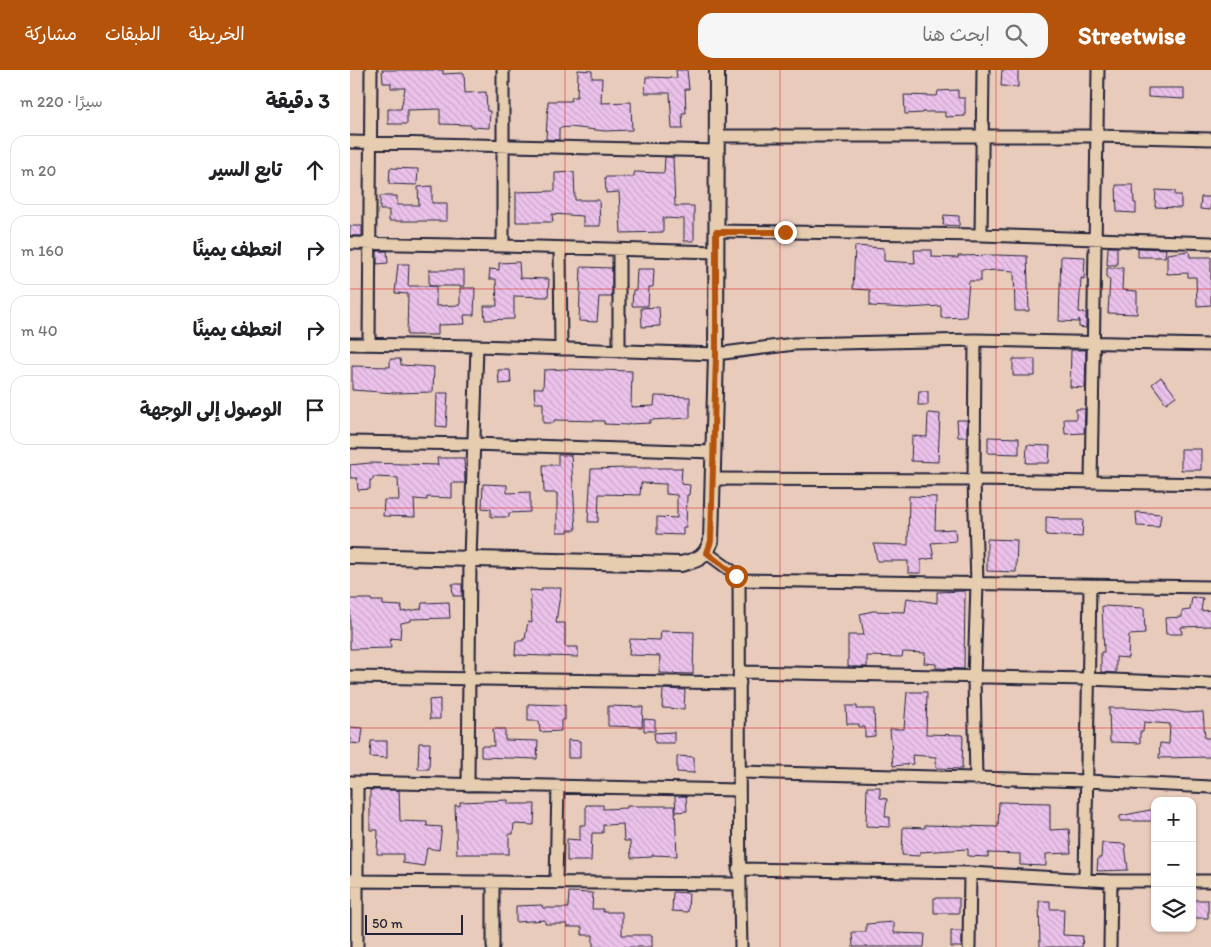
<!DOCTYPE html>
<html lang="ar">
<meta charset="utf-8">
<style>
:root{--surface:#fff;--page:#f6f6f6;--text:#202124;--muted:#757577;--line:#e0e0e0;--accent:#b45309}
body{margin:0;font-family:Itim,"Playpen Sans Arabic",sans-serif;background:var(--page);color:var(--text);direction:rtl}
.controls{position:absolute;right:15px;bottom:15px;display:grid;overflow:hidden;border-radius:10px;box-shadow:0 1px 4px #0004}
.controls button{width:45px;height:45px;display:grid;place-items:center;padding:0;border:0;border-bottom:1px solid var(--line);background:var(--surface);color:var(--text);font:25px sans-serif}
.scale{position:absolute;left:15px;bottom:12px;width:98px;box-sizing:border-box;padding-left:5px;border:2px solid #22223b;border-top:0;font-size:14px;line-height:18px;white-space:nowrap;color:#22223b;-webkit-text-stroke:4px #e7cdaf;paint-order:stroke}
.stop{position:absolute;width:15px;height:15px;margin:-11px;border:4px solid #b45309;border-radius:50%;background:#fff}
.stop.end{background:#b45309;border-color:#fff;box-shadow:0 1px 5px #0008}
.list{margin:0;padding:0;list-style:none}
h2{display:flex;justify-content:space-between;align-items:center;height:65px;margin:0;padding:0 20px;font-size:21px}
h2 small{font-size:16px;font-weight:400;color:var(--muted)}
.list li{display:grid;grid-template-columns:32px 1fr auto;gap:15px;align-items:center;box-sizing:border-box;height:70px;margin:0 10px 10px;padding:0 10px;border:1px solid var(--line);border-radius:15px}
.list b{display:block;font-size:19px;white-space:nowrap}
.list em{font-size:16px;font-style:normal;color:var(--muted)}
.icon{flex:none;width:28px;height:28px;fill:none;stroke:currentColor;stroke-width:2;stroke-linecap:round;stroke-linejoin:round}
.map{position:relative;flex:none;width:861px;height:877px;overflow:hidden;direction:ltr}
header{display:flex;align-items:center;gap:30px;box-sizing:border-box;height:70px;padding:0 25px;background:var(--accent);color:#fff}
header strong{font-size:24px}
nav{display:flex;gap:28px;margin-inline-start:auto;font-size:18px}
.search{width:350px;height:45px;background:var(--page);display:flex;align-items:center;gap:12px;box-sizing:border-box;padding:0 18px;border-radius:15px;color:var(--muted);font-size:19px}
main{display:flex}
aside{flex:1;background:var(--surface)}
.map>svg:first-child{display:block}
.building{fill:url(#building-back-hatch);stroke:#22223b}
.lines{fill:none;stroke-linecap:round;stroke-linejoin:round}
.minor-casing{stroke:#22223b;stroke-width:15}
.tertiary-casing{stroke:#22223b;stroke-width:18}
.minor{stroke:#e7cdaf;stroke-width:11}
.tertiary{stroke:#e7cdaf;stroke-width:14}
.route{stroke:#b45309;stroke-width:6}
.grid{fill:none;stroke:#d62828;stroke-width:1;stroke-opacity:0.55}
</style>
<header>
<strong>Streetwise</strong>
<div class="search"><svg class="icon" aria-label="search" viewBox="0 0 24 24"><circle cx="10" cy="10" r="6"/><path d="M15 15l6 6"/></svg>ابحث هنا</div>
<nav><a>الخريطة</a><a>الطبقات</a><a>مشاركة</a></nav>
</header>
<main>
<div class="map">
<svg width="861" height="877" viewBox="0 0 861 877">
<defs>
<pattern id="building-back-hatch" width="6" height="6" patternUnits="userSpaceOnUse" patternTransform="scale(1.25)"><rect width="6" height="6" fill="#ecc2ea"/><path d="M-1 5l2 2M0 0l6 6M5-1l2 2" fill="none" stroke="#caa6ca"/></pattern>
</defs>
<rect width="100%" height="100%" fill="#e8cbbb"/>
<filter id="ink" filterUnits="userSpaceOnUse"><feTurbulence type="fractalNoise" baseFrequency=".02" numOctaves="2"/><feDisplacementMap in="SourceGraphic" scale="10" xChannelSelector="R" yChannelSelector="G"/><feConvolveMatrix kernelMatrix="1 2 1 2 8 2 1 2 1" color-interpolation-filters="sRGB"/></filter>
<g filter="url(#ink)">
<path class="building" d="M 32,0 L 93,0 L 93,4 L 114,3 L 115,23 L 136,22 L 137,41 L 140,41 L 139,58 L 121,57 L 121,55 L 90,54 L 90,39 L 57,40 L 57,54 L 38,54 L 38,39 L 51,39 L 55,18 L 41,18 L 41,13 L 33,13 Z
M 228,0 L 242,1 L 242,8 L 252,8 L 251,33 L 281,32 L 282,60 L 255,61 L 220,57 L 209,58 L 209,70 L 196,69 L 198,31 L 221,31 L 222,27 L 227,27 Z
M 326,0 L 337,0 L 339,19 L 335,19 L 336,43 L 332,43 L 333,59 L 322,59 L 320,23 L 295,23 L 296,7 L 327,8 Z
M 652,0 L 668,0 L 668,17 L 651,16 Z
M 798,18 L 834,18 L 834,29 L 798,27 Z
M 608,20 L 608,28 L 615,28 L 615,46 L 595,47 L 595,42 L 573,42 L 573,43 L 555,44 L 554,25 L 587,26 L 588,21 Z
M 315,87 L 323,87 L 325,136 L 344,136 L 344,171 L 334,171 L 334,149 L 313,148 L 313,162 L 271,163 L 269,122 L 256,123 L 255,107 L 284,107 L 284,102 L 314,103 Z
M 40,98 L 68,99 L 67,115 L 39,114 Z
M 224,102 L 225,130 L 249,130 L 250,156 L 233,156 L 233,146 L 202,144 L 203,152 L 166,152 L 166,122 L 205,121 L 205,103 Z
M 766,115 L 783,115 L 784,133 L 786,133 L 786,143 L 767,142 Z
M 82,116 L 82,133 L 97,133 L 97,151 L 39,151 L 39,140 L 30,140 L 30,126 L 47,126 L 47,135 L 69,135 L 68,117 Z
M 806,120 L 825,121 L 825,125 L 831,125 L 831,138 L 805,137 Z
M 851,127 L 861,127 L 860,140 L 850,139 Z
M 594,145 L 609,146 L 609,156 L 593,155 Z
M 0,156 L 12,156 L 12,166 L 0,166 Z
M 505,176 L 534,178 L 534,191 L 565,193 L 564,180 L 582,180 L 582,187 L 608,188 L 608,186 L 646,185 L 677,186 L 679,241 L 665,241 L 664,201 L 649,200 L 631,201 L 631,211 L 619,211 L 616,247 L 591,248 L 591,236 L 557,238 L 520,236 L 520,220 L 503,219 Z
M 758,177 L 767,177 L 767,195 L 757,195 Z
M 788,178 L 816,179 L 815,187 L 788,187 Z
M 27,181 L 37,181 L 38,193 L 27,194 Z
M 839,181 L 840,187 L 861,187 L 861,235 L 847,236 L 846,207 L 838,207 L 838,203 L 817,204 L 817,184 Z
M 711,186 L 735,187 L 734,209 L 731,208 L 729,242 L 736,243 L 736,258 L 729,257 L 729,249 L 729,252 L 709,251 Z
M 169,192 L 170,208 L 199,209 L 198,227 L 164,226 L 164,249 L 135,250 L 134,236 L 147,236 L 146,209 L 139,209 L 140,199 L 149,200 L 149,193 Z
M 48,194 L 59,194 L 58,216 L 86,216 L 86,236 L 110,235 L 110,218 L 125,218 L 124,245 L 114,245 L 115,254 L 88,255 L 88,265 L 57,265 L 58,224 L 45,223 Z
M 231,197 L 262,198 L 262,227 L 249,227 L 247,252 L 229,251 Z
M 757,198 L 773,198 L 772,220 L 787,221 L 787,244 L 758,243 L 760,209 L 757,209 Z
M 287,199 L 304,199 L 303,217 L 299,217 L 298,236 L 282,236 L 283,220 L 286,220 Z
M 79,200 L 114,200 L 114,216 L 79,216 Z
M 309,237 L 310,256 L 292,257 L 291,238 Z
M 721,280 L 736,280 L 735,318 L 720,317 Z
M 40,289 L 50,289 L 51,295 L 84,297 L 83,322 L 45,323 L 2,320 L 2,296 L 40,297 Z
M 663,289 L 685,289 L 685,306 L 663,306 Z
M 215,299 L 282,301 L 281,337 L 304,336 L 305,326 L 340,327 L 340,348 L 300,350 L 300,353 L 279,354 L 279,355 L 254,354 L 254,351 L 204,350 L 204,353 L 193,353 L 193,333 L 185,333 L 184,318 L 193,318 L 194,300 Z
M 148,300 L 160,300 L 161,313 L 149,314 Z
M 811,307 L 826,326 L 816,333 L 802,314 Z
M 569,321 L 578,321 L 578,335 L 568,335 Z
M 87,323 L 98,323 L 96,357 L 86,356 Z
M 726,339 L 735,339 L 734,363 L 715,364 L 714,349 L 726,349 Z
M 578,343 L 590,344 L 588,392 L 561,391 L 562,366 L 577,367 Z
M 607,350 L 617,350 L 617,367 L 608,367 Z
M 638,367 L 669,368 L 669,384 L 638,383 Z
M 677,375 L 700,376 L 699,393 L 676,393 Z
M 831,379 L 851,379 L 851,400 L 831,400 Z
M 208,385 L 221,385 L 226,460 L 218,460 L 218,462 L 207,462 L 207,423 L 194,423 L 193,395 L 208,395 Z
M 87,388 L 114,388 L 115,413 L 102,413 L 102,428 L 77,427 L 77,430 L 64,429 L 65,447 L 33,446 L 34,430 L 49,430 L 48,408 L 23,407 L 23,410 L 20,410 L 20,419 L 8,420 L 7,408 L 0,408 L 0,395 L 20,393 L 88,395 Z
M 279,398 L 332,398 L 331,414 L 340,415 L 339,425 L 337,425 L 336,457 L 333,457 L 333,465 L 307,464 L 307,447 L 327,448 L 327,425 L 316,424 L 316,414 L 291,413 L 290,425 L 249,424 L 248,452 L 238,452 L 241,399 Z
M 133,414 L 157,415 L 157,423 L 180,422 L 180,442 L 159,443 L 159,447 L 141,447 L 141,439 L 132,438 Z
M 559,426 L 586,427 L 585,460 L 605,459 L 606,471 L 581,473 L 584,488 L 571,490 L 571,503 L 558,503 L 558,491 L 527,491 L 524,474 L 558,475 Z
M 786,442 L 811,444 L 809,457 L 787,456 Z
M 696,447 L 710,448 L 710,450 L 733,450 L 732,467 L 696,465 Z
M 637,469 L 667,470 L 666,502 L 637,501 Z
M 102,514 L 112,514 L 112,526 L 103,526 Z
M 192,518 L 211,518 L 210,531 L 209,531 L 206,553 L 215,553 L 215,577 L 228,577 L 228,587 L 165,585 L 166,571 L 173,571 L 173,569 L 175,569 L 178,552 L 182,553 L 180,520 L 192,521 Z
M 615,521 L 614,599 L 586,598 L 586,594 L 574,593 L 575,583 L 553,582 L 552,587 L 517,586 L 517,597 L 498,597 L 498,565 L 514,565 L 510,544 L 523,541 L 555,542 L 557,528 L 587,533 L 587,522 Z
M 842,527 L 853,528 L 851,541 L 861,540 L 861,556 L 831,557 L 832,564 L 816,564 L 815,548 L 832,547 L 832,541 L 840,540 Z
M 0,529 L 21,529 L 22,531 L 33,531 L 33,535 L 52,536 L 51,542 L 71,539 L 72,533 L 99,532 L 100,548 L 61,549 L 61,551 L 51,553 L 50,569 L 40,568 L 41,578 L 0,579 Z
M 752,536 L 794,538 L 795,564 L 779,565 L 778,588 L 766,587 L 766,603 L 751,602 L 751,582 L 754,582 Z
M 311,561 L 344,562 L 343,604 L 309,603 L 310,586 L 279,585 L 280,569 L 310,570 Z
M 313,619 L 335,620 L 334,639 L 312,638 Z
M 557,622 L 577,622 L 576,664 L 613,665 L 612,699 L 586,698 L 586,687 L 562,685 L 563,694 L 543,696 L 540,659 L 554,659 Z
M 90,629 L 90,649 L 80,649 L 79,630 Z
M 178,634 L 215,635 L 215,650 L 211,650 L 211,661 L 190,662 L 189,651 L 178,651 Z
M 258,636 L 293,637 L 292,657 L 258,656 Z
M 496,636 L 507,636 L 507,639 L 524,639 L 525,666 L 515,667 L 515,657 L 509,657 L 509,654 L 497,654 Z
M 759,638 L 777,638 L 826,641 L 835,643 L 853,642 L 855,668 L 861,668 L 861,687 L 809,688 L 810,673 L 819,674 L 820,654 L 794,652 L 793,662 L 790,662 L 790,673 L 760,672 Z
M 294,649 L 305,650 L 305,661 L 294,661 Z
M 0,657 L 13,658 L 11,674 L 0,673 Z
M 143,659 L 155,659 L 155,670 L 188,671 L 187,689 L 131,687 L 131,676 L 144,676 Z
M 324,662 L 324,673 L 305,673 L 304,663 Z
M 218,670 L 230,671 L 230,688 L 218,688 Z
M 21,671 L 37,671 L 37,688 L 20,687 Z
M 69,673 L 80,673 L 79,699 L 68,699 Z
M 327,686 L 344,687 L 344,703 L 327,702 Z
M 517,717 L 530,717 L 530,728 L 537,729 L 535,747 L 540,747 L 540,757 L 516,756 Z
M 20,720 L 49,720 L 50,751 L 77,752 L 77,756 L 92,757 L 89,780 L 77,778 L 74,796 L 53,793 L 53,784 L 27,784 L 28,760 L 20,760 Z
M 325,726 L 336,726 L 337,741 L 326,742 Z
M 158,730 L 158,734 L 185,734 L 184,755 L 164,754 L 163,764 L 159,764 L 159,784 L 107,784 L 105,735 L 110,736 L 110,732 Z
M 649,732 L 700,733 L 700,760 L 719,759 L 721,783 L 696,784 L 696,796 L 670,795 L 670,784 L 638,783 L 638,787 L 618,786 L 618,779 L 570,782 L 570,786 L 552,785 L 553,757 L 575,758 L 575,755 L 648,757 Z
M 236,735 L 253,735 L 253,739 L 277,738 L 277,736 L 325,736 L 327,786 L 302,785 L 302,787 L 281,788 L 280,771 L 274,771 L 273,754 L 253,755 L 253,763 L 242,763 L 241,791 L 217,791 L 217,769 L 230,770 L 230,755 L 236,755 Z
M 805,739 L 805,751 L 770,751 L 770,746 Z
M 752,773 L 775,774 L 778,800 L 747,801 L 748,788 L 751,788 Z
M 219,822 L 243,823 L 242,839 L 253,839 L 253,842 L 272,842 L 272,865 L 302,865 L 302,877 L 243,877 L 243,865 L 232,865 L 232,857 L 217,857 L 217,854 L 195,854 L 195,850 L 166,852 L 166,836 L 192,835 L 193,838 L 218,838 Z
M 323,822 L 339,823 L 338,842 L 322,841 Z
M 584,828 L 609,828 L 609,843 L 584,843 Z
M 842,830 L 858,830 L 858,848 L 842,848 Z
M 689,831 L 700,831 L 700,839 L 714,839 L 713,865 L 733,866 L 732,877 L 690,877 Z
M 544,852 L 544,863 L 575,864 L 574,877 L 503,877 L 502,862 L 516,862 L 516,854 Z
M 601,861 L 612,861 L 612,877 L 601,877 Z"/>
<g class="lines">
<g class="minor-casing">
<path id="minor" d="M 367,66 L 747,66 L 861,69
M 0,72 L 367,81
M 366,161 L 631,165 L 861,173
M 631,165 L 633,0
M 0,173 L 153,176 L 366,182
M 153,176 L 153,0
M 210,178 L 211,279
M 269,180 L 269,281
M 625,270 L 624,410 L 627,514 L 624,607 L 626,709
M 0,274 L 127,276 L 366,284 L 444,274 L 625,270 L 861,275
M 19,274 L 21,0
M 0,372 L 124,374 L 363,382
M 363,409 L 624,410 L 861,414
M 741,412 L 748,0
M 357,483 L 383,502 L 389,510 C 390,632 388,755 391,877
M 389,510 L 861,517
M 390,602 L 738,609 L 861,614
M 0,607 L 390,613
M 390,702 L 737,711 L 861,717
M 0,712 L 389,720
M 7,713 L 7,877
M 118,715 L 120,489 L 127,276
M 388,799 L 620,803 L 761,811 L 805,811
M 735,809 L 740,517
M 0,811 L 389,814
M 842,811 L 861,811
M 206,813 L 208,716
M 143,877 L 143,812
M 619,877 L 620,803
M 760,877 L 761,811"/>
</g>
<g class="tertiary-casing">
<path id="tertiary" d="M 0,486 L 331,494 C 348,490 355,488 361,471 L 366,284 L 367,0"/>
</g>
<use href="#minor" class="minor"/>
<use href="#tertiary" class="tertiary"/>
</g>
</g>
<g class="lines" filter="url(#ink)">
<path class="route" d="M 386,506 L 357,483 L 361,471 L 366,284 L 366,162 L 435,162"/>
</g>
<path class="grid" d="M 215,0 L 215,877M 430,0 L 430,877M 646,0 L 646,877M 0,219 L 861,219M 0,438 L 861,438M 0,658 L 861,658"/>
</svg>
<div class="controls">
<button>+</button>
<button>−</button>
<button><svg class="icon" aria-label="layers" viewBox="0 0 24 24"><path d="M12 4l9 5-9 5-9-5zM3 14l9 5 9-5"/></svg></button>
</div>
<div class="scale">50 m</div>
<div class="stop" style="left:386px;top:506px"></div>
<div class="stop end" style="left:435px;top:162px"></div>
</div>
<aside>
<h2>3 دقيقة<small>سيرًا · 220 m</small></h2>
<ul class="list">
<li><svg class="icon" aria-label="ahead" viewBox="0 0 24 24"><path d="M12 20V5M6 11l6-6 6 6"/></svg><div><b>تابع السير</b></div><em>20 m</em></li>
<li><svg class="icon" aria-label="right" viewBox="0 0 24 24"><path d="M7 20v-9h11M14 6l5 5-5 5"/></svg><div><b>انعطف يمينًا</b></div><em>160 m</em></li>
<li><svg class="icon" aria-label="right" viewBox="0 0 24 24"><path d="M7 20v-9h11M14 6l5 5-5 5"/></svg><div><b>انعطف يمينًا</b></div><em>40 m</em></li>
<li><svg class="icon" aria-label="arrive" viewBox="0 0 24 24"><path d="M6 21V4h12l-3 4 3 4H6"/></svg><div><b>الوصول إلى الوجهة</b></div></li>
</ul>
</aside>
</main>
